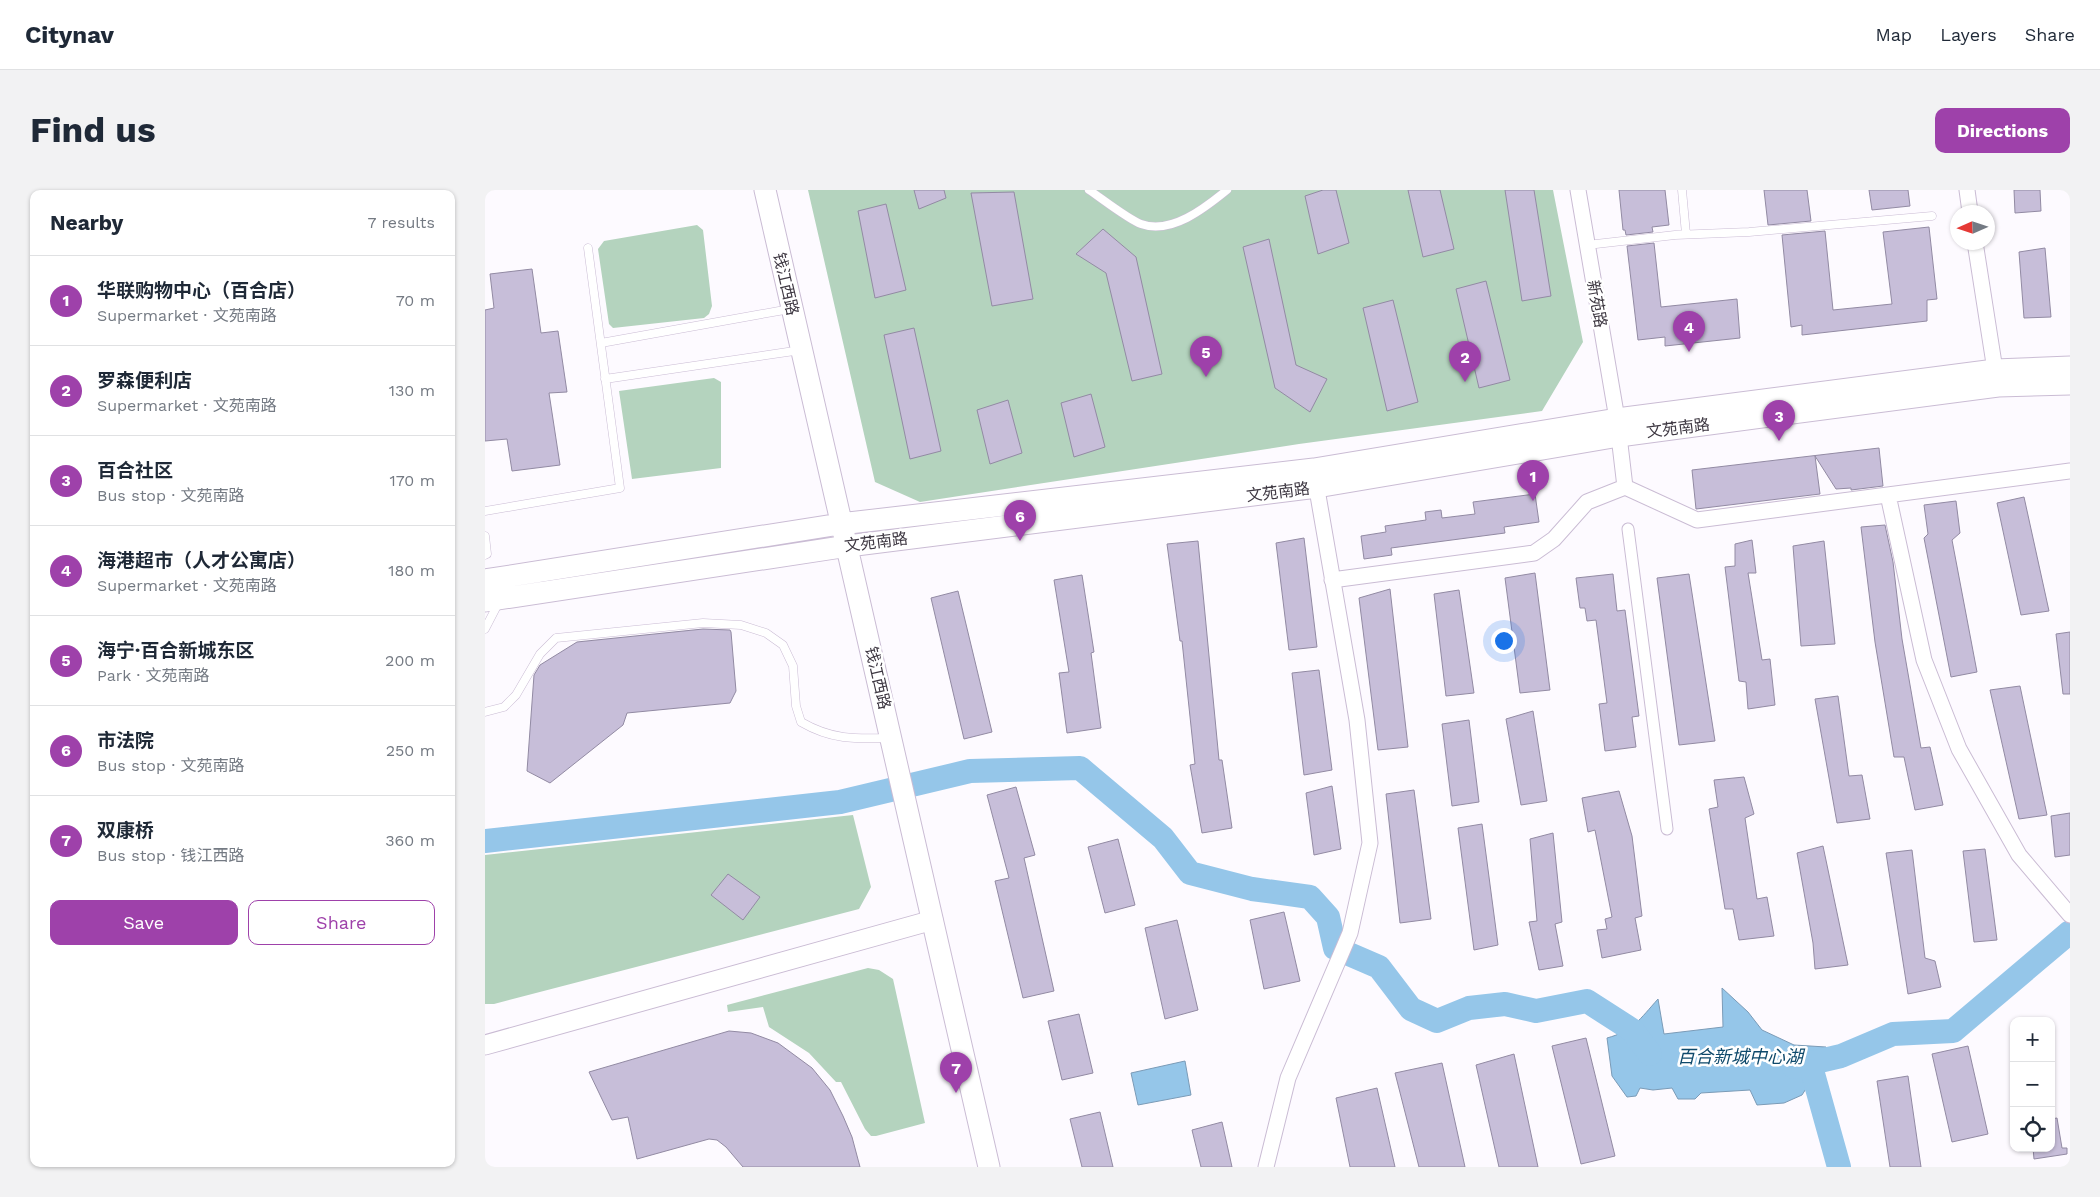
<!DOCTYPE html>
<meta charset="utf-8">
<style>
:root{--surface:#fff;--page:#f2f2f3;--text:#1f2937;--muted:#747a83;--line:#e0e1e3;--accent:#9e41aa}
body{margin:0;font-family:"Work Sans","Noto Sans SC",sans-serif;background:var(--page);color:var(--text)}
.controls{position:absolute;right:15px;bottom:15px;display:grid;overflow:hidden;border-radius:10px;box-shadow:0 1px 4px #0004}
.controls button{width:45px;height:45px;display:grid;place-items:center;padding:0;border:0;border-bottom:1px solid var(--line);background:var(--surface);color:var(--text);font:25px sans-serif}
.compass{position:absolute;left:1465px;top:15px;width:45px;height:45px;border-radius:50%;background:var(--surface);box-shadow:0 1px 4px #0004;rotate:267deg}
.you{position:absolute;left:1018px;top:450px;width:18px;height:18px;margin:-12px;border:4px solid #fff;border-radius:50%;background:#1a73e8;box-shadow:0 0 0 8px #1a73e833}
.badge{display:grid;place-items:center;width:32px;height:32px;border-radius:50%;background:var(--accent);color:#fff;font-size:16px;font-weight:700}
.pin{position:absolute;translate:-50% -41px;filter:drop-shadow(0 1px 2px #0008)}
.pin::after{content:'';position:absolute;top:26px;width:18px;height:15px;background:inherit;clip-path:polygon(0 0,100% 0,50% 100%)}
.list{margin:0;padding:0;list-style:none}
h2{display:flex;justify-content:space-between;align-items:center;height:65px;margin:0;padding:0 20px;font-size:21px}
h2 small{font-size:16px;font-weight:400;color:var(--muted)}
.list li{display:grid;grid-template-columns:32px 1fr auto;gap:15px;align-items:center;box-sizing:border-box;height:90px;padding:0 20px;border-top:1px solid var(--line)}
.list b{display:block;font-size:19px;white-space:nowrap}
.list p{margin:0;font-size:16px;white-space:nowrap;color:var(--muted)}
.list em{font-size:16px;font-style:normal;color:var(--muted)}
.actions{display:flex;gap:10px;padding:15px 20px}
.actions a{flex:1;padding:11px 0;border:1px solid var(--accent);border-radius:10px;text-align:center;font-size:18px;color:var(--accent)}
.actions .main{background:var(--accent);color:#fff}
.icon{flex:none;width:28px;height:28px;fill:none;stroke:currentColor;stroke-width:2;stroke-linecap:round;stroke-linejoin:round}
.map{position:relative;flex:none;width:1585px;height:977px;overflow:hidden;border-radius:10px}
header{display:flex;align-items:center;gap:30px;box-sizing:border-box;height:70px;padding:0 25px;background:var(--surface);border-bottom:1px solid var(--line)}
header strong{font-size:24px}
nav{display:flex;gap:28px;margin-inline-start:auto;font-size:18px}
.intro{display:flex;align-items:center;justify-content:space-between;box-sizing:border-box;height:120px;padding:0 30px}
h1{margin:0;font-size:35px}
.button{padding:12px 22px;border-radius:10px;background:var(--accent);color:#fff;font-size:18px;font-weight:700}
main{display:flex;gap:30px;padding:0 30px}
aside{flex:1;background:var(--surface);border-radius:10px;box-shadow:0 1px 4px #0004}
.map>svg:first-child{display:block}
.green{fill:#b4d3be}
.water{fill:#95c6e9;stroke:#7b9bb7}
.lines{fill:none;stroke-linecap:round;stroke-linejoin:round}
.river{stroke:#95c6e9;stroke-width:24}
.building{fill:#c7bed9;stroke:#928aa3}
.service-casing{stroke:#cabcd4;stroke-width:9}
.pedestrian-casing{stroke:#cabcd4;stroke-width:13}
.minor-casing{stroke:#cabcd4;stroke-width:17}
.tertiary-casing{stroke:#cabcd4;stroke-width:21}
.secondary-casing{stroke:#cabcd4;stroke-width:23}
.service{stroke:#fff;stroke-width:8}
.pedestrian{stroke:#fff;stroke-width:11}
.minor{stroke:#fff;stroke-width:15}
.tertiary{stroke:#fff;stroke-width:19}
.secondary{stroke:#fff;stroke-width:21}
.labels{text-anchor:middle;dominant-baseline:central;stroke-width:5;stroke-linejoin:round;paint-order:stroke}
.street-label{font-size:16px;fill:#3e3842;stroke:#fff}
.water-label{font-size:18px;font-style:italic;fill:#0e496b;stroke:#fff}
</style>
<header>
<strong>Citynav</strong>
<nav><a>Map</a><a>Layers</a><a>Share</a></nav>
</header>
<div class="intro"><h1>Find us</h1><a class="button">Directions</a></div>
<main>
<aside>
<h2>Nearby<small>7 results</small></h2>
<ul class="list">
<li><span class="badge">1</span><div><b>华联购物中心（百合店）</b><p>Supermarket · 文苑南路</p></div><em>70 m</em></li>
<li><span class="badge">2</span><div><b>罗森便利店</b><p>Supermarket · 文苑南路</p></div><em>130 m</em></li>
<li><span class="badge">3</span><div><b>百合社区</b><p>Bus stop · 文苑南路</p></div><em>170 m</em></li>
<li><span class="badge">4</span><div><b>海港超市（人才公寓店）</b><p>Supermarket · 文苑南路</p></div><em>180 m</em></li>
<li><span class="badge">5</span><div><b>海宁·百合新城东区</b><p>Park · 文苑南路</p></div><em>200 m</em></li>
<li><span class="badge">6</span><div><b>市法院</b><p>Bus stop · 文苑南路</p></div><em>250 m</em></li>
<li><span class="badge">7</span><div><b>双康桥</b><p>Bus stop · 钱江西路</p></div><em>360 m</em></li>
</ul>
<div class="actions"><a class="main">Save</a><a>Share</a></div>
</aside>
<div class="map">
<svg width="1585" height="977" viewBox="0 0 1585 977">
<rect width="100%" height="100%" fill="#fdfaff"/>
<path class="green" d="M 323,0 L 1068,0 L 1098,152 L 1057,221 L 814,254 L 435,312 L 390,292 Z
M 212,35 L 218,40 L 227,116 L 224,124 L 219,128 L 128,138 L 124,134 L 113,59 L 119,51 Z
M 229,188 L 236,192 L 236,278 L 147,289 L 134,201 Z
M 368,625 L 386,697 L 374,719 L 9,814 L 0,814 L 0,665 Z
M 383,778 L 394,780 L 408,789 L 440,933 L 391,946 L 386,946 L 380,939 L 356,892 L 351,892 L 324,863 L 284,837 L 278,817 L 243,822 L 242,815 Z"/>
<path class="water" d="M 1237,798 L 1263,822 L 1277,840 L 1309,855 L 1341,857 L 1340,878 L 1324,894 L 1317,905 L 1299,913 L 1272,915 L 1265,900 L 1216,903 L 1210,909 L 1193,909 L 1187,898 L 1168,900 L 1155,898 L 1151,906 L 1142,907 L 1127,886 L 1122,848 C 1148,841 1155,829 1173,809 L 1179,844 L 1238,837 Z
M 700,871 L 706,905 L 653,915 L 646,883 Z"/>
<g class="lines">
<path class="river" d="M 0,651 L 355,612 L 485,581 L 595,578 L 678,648 L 705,683 L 767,699 L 825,707 L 843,727 L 850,758 L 894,777 L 926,819 L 952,831 L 984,818 L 1020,814 L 1051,821 L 1102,811 L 1147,840 L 1165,864
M 1325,873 L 1354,977
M 1309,877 L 1356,866 L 1408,844 L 1468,841 L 1585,742"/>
</g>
<path class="building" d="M 429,0 L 459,0 L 461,8 L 434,19 Z
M 838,0 L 851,0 L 864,53 L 833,64 L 820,6 Z
M 923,0 L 955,0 L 969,59 L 938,67 Z
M 1020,0 L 1049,0 L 1066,106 L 1037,111 Z
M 1134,0 L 1180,0 L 1184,35 L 1167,37 L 1168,42 L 1141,45 L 1140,40 L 1138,40 Z
M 1279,0 L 1322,0 L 1326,31 L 1283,35 Z
M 1384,0 L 1423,0 L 1425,16 L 1387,20 Z
M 1529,0 L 1555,0 L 1556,21 L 1530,23 Z
M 529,2 L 548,109 L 507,116 L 486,3 Z
M 401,14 L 421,100 L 390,108 L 373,21 Z
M 1444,37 L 1452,109 L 1442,110 L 1442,131 L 1317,145 L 1317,135 L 1306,137 L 1297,45 L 1340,41 L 1348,120 L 1407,114 L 1398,42 Z
M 618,39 L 651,67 L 677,184 L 647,191 L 621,83 L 591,64 Z
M 784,49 L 811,175 L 842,189 L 825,222 L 790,198 L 758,57 Z
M 1169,53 L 1176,117 L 1252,109 L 1255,148 L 1180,156 L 1180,147 L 1153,150 L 1142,56 Z
M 1560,58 L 1566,127 L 1539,128 L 1534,62 Z
M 47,79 L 56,143 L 73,141 L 82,202 L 64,203 L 75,275 L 27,281 L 22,249 L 0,251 L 0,120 L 9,118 L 5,84 Z
M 1001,91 L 1025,190 L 994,198 L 971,99 Z
M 908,110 L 933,212 L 902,221 L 878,118 Z
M 429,138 L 456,261 L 425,269 L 399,145 Z
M 606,204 L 620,257 L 589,267 L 576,213 Z
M 523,210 L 537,263 L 505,274 L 492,220 Z
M 1394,258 L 1398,296 L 1366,300 L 1366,298 L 1351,299 L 1330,266 L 1335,304 L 1211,319 L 1207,280 Z
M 1050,304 L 1054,332 L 1019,337 L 1020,343 L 906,358 L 907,365 L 879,369 L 876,346 L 901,342 L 900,336 L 941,330 L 940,322 L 956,320 L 957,328 L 990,324 L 988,312 Z
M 1539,307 L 1564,421 L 1536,425 L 1512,313 Z
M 1471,311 L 1475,343 L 1467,350 L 1492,482 L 1466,487 L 1439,348 L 1443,344 L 1439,315 Z
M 1400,335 L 1408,372 L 1417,449 L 1436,558 L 1445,557 L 1458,615 L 1430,620 L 1419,567 L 1409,567 L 1390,452 L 1376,337 Z
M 819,348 L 832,457 L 804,460 L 791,353 Z
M 1267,350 L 1271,383 L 1263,383 L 1277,470 L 1285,469 L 1290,515 L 1263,519 L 1261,492 L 1254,491 L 1240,377 L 1250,376 L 1250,354 Z
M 713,351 L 734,570 L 737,570 L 747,638 L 717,643 L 705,575 L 710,574 L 697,451 L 695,451 L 682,354 Z
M 1339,351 L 1350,454 L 1316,456 L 1308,356 Z
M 1050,383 L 1065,500 L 1035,503 L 1020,388 Z
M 1128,384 L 1132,421 L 1140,420 L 1154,526 L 1147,527 L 1151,557 L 1120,561 L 1114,514 L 1122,513 L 1111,430 L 1102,431 L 1100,418 L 1095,418 L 1091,388 Z
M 1204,384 L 1230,551 L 1194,555 L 1172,388 Z
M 597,385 L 609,462 L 606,463 L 616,538 L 582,543 L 574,483 L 584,482 L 569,390 Z
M 905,399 L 923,557 L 893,560 L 874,408 Z
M 974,400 L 989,503 L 961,506 L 949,404 Z
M 473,401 L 507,542 L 479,549 L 446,408 Z
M 218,439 L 245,440 L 246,442 L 251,501 L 245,513 L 142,523 L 138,535 L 65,593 L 42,581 L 49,485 L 55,475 L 92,452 Z
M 1585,442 L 1585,504 L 1578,504 L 1571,444 Z
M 834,480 L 847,580 L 819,585 L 807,483 Z
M 1535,496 L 1562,625 L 1534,629 L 1505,500 Z
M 1353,506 L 1364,586 L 1377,585 L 1385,629 L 1352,633 L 1330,509 Z
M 1048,521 L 1062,611 L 1036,615 L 1021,529 Z
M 984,530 L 994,612 L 967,616 L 957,534 Z
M 1259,587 L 1269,624 L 1260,628 L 1272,709 L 1282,707 L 1289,746 L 1254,750 L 1248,719 L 1240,719 L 1224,619 L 1233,617 L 1229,590 Z
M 847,596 L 856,659 L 829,665 L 821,603 Z
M 531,597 L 550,665 L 539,668 L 569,801 L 538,808 L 510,691 L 524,688 L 502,605 Z
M 929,600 L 946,729 L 915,733 L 901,604 Z
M 1134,601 L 1147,646 L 1157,726 L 1150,728 L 1156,760 L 1117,768 L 1112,740 L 1122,739 L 1120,729 L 1127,727 L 1110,640 L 1103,642 L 1097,608 Z
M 1585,623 L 1585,665 L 1570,667 L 1566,626 Z
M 997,634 L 1013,755 L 989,760 L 973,638 Z
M 1068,643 L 1077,732 L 1070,734 L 1078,776 L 1054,780 L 1044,732 L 1052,731 L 1045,649 Z
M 633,649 L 650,715 L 620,723 L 603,657 Z
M 1338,656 L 1363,775 L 1330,779 L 1328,753 L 1312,663 Z
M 1500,659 L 1512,750 L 1489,752 L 1478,661 Z
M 1427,660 L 1440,768 L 1450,771 L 1456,797 L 1423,804 L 1401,663 Z
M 243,684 L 275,707 L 258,730 L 226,705 Z
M 799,722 L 815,791 L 779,799 L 765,730 Z
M 692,730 L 713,820 L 680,829 L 660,738 Z
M 594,824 L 608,883 L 577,890 L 563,831 Z
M 244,841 L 266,843 L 293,853 L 327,878 L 345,900 L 358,926 L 367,947 L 375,977 L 258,977 L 241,957 L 232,950 L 224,949 L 152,969 L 143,927 L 127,930 L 104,882 Z
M 1101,848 L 1130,966 L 1096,974 L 1067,856 Z
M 1483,856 L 1503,944 L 1467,952 L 1447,864 Z
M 1029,864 L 1053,977 L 1014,977 L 991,875 Z
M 957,873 L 980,977 L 934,977 L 910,883 Z
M 1423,886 L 1436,977 L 1405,977 L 1392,891 Z
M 892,898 L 910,977 L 865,977 L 851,908 Z
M 615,922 L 628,977 L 597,977 L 585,929 Z
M 1572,928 L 1577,958 L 1582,958 L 1582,964 L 1549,969 L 1548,958 L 1566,958 L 1566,929 Z
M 737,932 L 747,977 L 716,977 L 707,940 Z"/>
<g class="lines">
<g class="service-casing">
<path id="service" d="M 604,0 C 616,8 644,30 656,34 C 686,45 720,18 742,0
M 1197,0 L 1201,44
M 1102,55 L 1190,45 L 1264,42 L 1447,26
M 116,153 L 305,119
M 120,189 L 316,160
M 0,321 L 135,298 L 103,58
M 0,346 L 2,364 L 0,365
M 0,439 L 14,412
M 0,522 L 19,517 L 31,505 L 55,464 L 71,448 L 218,433 L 256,435 L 281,443 L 298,455 L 308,476 L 311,516 L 316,532 C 347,550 370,549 405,548"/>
</g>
<g class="pedestrian-casing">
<path id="pedestrian" d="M 1143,339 L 1182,639"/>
</g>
<g class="minor-casing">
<path id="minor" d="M 1093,0 L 1132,229 L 1140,297 L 1212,330 L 1585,281
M 1482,0 L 1485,22
M 1490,52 L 1510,180
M 1403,305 L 1439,470 L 1474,559 L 1534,665 L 1585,725
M 847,390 L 1049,363 L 1069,349 L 1102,312 L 1140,297
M 781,977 L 803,888 L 865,743 L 885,653 L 872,530 L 830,288"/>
</g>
<g class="tertiary-casing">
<path id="tertiary" d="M 0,855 L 448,730"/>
</g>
<g class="secondary-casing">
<path id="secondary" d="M 280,0 L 504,977
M 0,390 L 355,334 L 829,279 L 1132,229 L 1510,180 L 1585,177
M 0,411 L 363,356 L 832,297 L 1134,246 L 1513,196 L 1585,194"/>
</g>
<use href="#service" class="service"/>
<use href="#pedestrian" class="pedestrian"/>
<use href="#minor" class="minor"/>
<use href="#tertiary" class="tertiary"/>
<use href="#secondary" class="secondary"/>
</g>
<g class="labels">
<g class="street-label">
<text transform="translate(301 94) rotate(77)">钱江西路</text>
<text transform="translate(1112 114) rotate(80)">新苑路</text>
<text transform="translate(1193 238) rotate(-7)">文苑南路</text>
<text transform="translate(793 302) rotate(-7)">文苑南路</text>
<text transform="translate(391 352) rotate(-7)">文苑南路</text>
<text transform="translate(393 488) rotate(77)">钱江西路</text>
</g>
<g class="water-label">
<text x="1255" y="866">百合新城中心湖</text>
</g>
</g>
</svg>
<div class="controls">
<button>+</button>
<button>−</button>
<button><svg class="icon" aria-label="locate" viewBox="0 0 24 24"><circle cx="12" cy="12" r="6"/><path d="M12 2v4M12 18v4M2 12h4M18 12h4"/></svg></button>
</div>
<svg class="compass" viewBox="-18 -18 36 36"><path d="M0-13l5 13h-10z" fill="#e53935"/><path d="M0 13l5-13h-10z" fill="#747a83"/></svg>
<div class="you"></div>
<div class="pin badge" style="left:1048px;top:311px">1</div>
<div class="pin badge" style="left:980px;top:192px">2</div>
<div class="pin badge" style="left:1294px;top:251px">3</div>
<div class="pin badge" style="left:1204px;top:162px">4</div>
<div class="pin badge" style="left:721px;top:187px">5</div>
<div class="pin badge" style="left:535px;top:351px">6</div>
<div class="pin badge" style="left:471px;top:903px">7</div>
</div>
</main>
